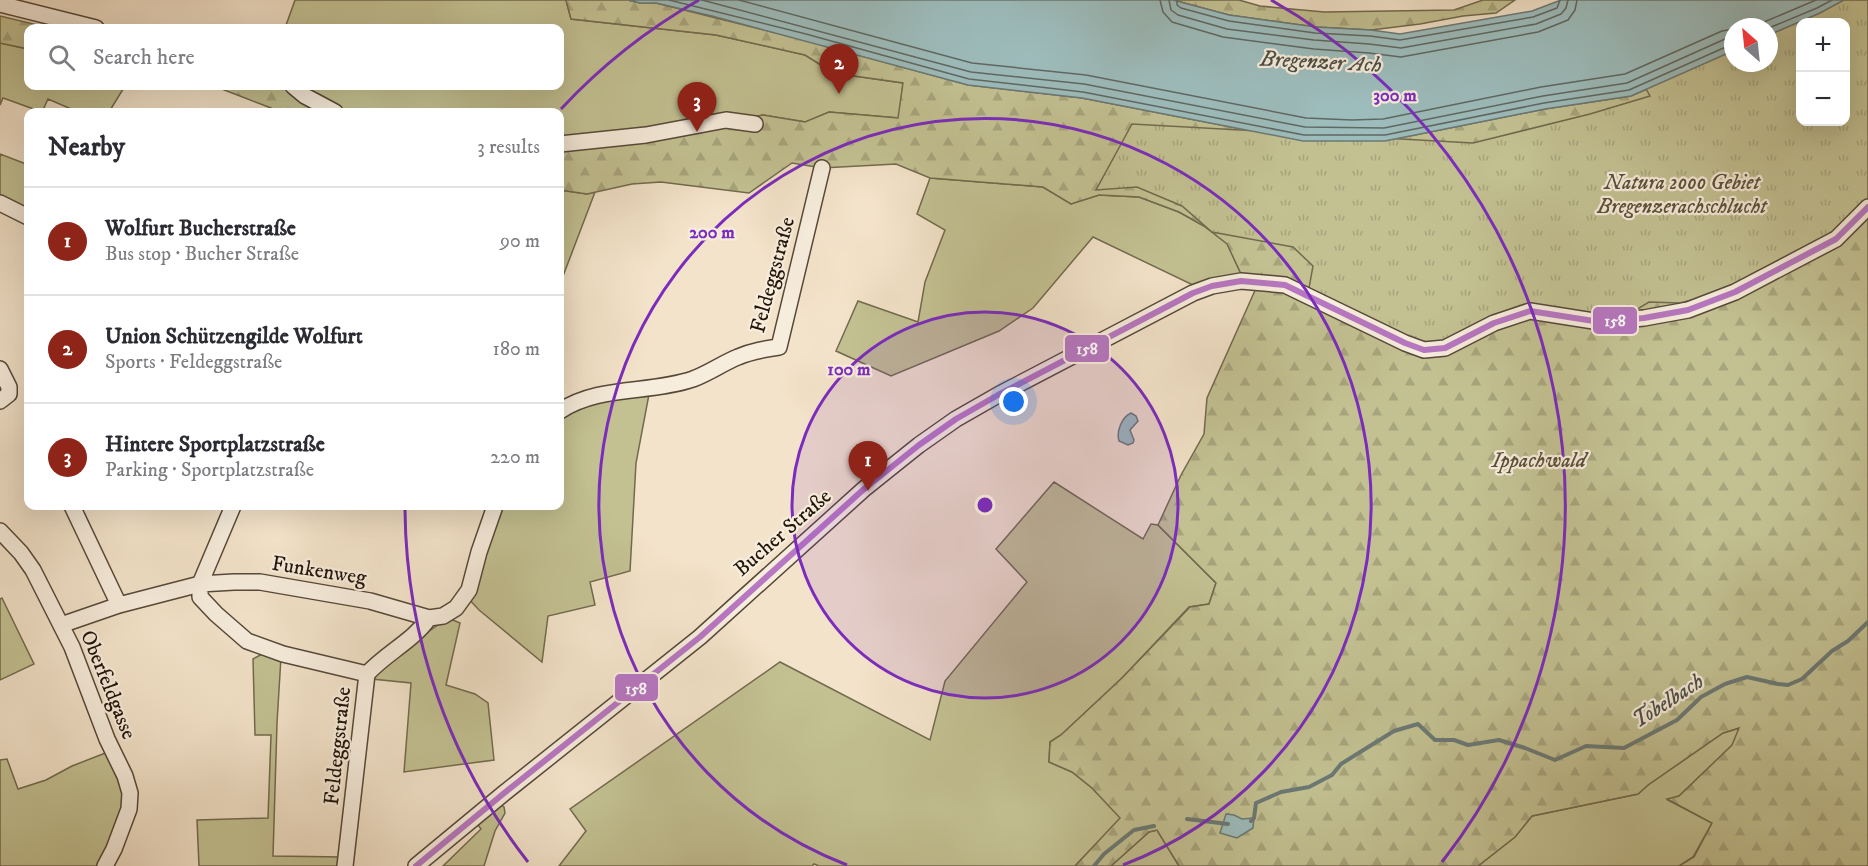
<!DOCTYPE html>
<meta charset="utf-8">
<style>
:root{--surface:#fff;--page:#f2f2f3;--text:#2b2b33;--muted:#7c7c81;--line:#e1e1e2;--accent:#8f2418}
body{margin:0;font-family:"IM FELL DW Pica",serif;background:var(--page);color:var(--text)}
.controls{position:absolute;right:18px;top:18px;display:grid;overflow:hidden;border-radius:12px;box-shadow:0 6px 24px #0002}
.controls button{width:54px;height:54px;display:grid;place-items:center;padding:0;border:0;border-bottom:2px solid var(--line);background:var(--surface);color:var(--text);font:30px sans-serif}
.compass{position:absolute;left:1724px;top:18px;width:54px;height:54px;border-radius:50%;background:var(--surface);box-shadow:0 6px 24px #0002;rotate:333deg}
.you{position:absolute;left:1014px;top:402px;width:21px;height:21px;margin:-15px;border:4px solid #fff;border-radius:50%;background:#1a73e8;box-shadow:0 0 0 9px #1a73e833}
.badge{display:grid;place-items:center;width:39px;height:39px;border-radius:50%;background:var(--accent);color:#fff;font-size:20px;font-weight:700}
.pin{position:absolute;translate:-50% -50px;filter:drop-shadow(0 2px 3px #0008)}
.pin::after{content:'';position:absolute;top:32px;width:21px;height:18px;background:inherit;clip-path:polygon(0 0,100% 0,50% 100%)}
.list{margin:0;padding:0;list-style:none}
h2{display:flex;justify-content:space-between;align-items:center;height:78px;margin:0;padding:0 24px;font-size:26px}
h2 small{font-size:20px;font-weight:400;color:var(--muted)}
.list li{display:grid;grid-template-columns:39px 1fr auto;gap:18px;align-items:center;box-sizing:border-box;height:108px;padding:0 24px;border-top:2px solid var(--line)}
.list b{display:block;font-size:22px;white-space:nowrap}
.list p{margin:0;font-size:20px;white-space:nowrap;color:var(--muted)}
.list em{font-size:20px;font-style:normal;color:var(--muted)}
.icon{flex:none;width:33px;height:33px;fill:none;stroke:currentColor;stroke-width:2;stroke-linecap:round;stroke-linejoin:round}
.map{position:relative;flex:none;width:1868px;height:866px;overflow:hidden}
.search{position:absolute;background:var(--surface);box-shadow:0 6px 24px #0002;left:24px;top:24px;width:540px;height:66px;display:flex;align-items:center;gap:15px;box-sizing:border-box;padding:0 21px;border-radius:12px;color:var(--muted);font-size:22px}
.panel{position:absolute;background:var(--surface);box-shadow:0 6px 24px #0002;left:24px;top:108px;width:540px;height:402px;border-radius:12px}
.map>svg:first-child{display:block}
.grass{fill:#c3c192;stroke:#726a4e;stroke-width:1.5}
.forest{fill:url(#forest-firs);stroke:#726a4e;stroke-width:1.5;fill-rule:evenodd}
.park{fill:url(#park-tufts);stroke:#726a4e;stroke-width:1.5;fill-rule:evenodd}
.water{fill:#9dbdbd;stroke:#6b7975;stroke-width:1.5}
.lines{fill:none;stroke-linecap:round;stroke-linejoin:round}
.shore{stroke:#5f6863;stroke-width:1.5}
.stream{stroke:#6b7975;stroke-width:4}
.minor-casing{stroke:#564839;stroke-width:18}
.minor{stroke:#f7eddd;stroke-width:15}
.bus-1-casing{stroke:#f7eddd;stroke-width:10}
.bus-1{stroke:#b777c2;stroke-width:6}
.ring{fill:none;stroke:#7b2cbf;stroke-width:3}
.labels{text-anchor:middle;dominant-baseline:central;stroke-width:4.5;stroke-linejoin:round;paint-order:stroke}
.park-label{font-size:21px;font-style:italic;fill:#5a5139;stroke:#f7eddd}
.street-label{font-size:21px;fill:#211409;stroke:#f7eddd}
.water-label{font-size:22px;font-style:italic;fill:#4c4f48;stroke:#f7eddd}
.centre{fill:#7b2cbf;stroke:#f7eddd;stroke-width:3}
.ring-label{font-size:18px;text-anchor:middle;font-weight:bold;fill:#7b2cbf;stroke:#f7eddd;stroke-width:4.5;stroke-linejoin:round;paint-order:stroke}
.line-badge{stroke:#f7eddd;stroke-width:2}
.badge-label{font-size:16px;text-anchor:middle;font-weight:bold;fill:#fff}
</style>
<div class="map">
<svg width="1868" height="866" viewBox="0 0 1868 866">
<defs>
<pattern id="forest-firs" width="22" height="20" patternUnits="userSpaceOnUse" patternTransform="scale(1.5)"><rect width="22" height="20" fill="#c3c192"/><path d="M5 1l3.5 6h-7zM16 11l3.5 6h-7z" fill="#a7a57d"/></pattern>
<pattern id="park-tufts" width="24" height="20" patternUnits="userSpaceOnUse" patternTransform="scale(1.5)"><rect width="24" height="20" fill="#c3c192"/><path d="M3 7l-1-3M5 7V3M7 7l1-3M15 17l-1-3M17 17v-4M19 17l1-3" fill="none" stroke="#a7a57d"/></pattern>
</defs>
<rect width="100%" height="100%" fill="#f3e3ca"/>
<filter id="stains"><feTurbulence type="fractalNoise" baseFrequency=".00333" numOctaves="4"/><feColorMatrix values="0 0 0 0 .2 0 0 0 0 .09 0 0 0 0 .02 0 0 0 .5 -.17"/></filter>
<radialGradient id="worn" r=".72"><stop offset=".6" stop-color="#630" stop-opacity="0"/><stop offset="1" stop-color="#630" stop-opacity=".3"/></radialGradient>
<path class="grass" d="M 295,0 L 566,0 L 571,19 L 716,35 L 805,55 L 829,70 L 847,75 L 903,83 L 899,118 L 829,112 L 806,122 L 763,115 L 723,123 L 560,146 L 560,112 L 330,112 L 291,86 L 560,86 L 560,28 L 285,28 Z
M 0,43 L 28,49 L 28,86 L 125,86 L 109,112 L 78,112 L 48,99 L 42,112 L 3,98 L 0,105 Z
M 0,154 L 26,164 L 28,157 L 28,216 L 0,202 Z
M 930,178 L 1043,187 L 1071,204 L 1099,195 L 1139,197 L 1179,212 L 1204,226 L 1227,243 L 1242,276 L 1197,287 L 1093,237 L 1033,308 L 999,331 L 891,376 L 836,351 L 858,301 L 918,322 L 925,282 L 945,230 L 917,214 Z
M 560,190 L 587,194 L 595,192 L 560,284 Z
M 650,389 L 636,463 L 630,571 L 590,582 L 595,605 L 548,616 L 542,662 L 479,610 L 467,597 L 497,506 L 560,506 L 560,415 L 565,411 Z
M 1054,482 L 1143,539 L 1151,524 L 1158,525 L 1216,583 L 1209,604 L 1189,607 L 1122,678 L 1061,735 L 1050,742 L 1049,762 L 1072,772 L 1092,788 L 1121,818 L 1075,866 L 819,866 L 814,864 L 812,866 L 559,866 L 586,831 L 570,809 L 780,662 L 930,740 L 945,681 L 1027,582 L 996,549 Z
M 2,598 L 34,664 L 0,680 L 0,599 Z
M 448,618 L 460,623 L 446,685 L 475,694 L 488,703 L 494,760 L 404,772 L 411,683 L 372,679 L 375,669 Z
M 264,653 L 281,657 L 277,723 L 273,856 L 343,857 L 341,866 L 199,866 L 197,820 L 268,818 L 271,735 L 255,735 L 253,659 Z
M 1740,728 L 1733,745 L 1679,796 L 1668,800 L 1712,823 L 1693,857 L 1679,866 L 1478,866 L 1515,837 L 1532,816 L 1638,794 L 1648,785 L 1723,733 Z
M 108,752 L 120,773 L 126,807 L 100,866 L 0,866 L 0,760 L 7,759 L 18,789 L 46,780 L 72,766 Z
M 500,804 L 504,807 L 505,813 L 495,831 L 484,866 L 443,866 L 481,829 L 476,822 Z
M 1157,830 L 1179,866 L 1111,866 L 1149,832 Z"/>
<path class="forest" d="M 566,0 L 628,0 L 640,3 L 656,3 L 804,40 L 968,85 L 1082,98 L 1303,141 L 1385,141 L 1545,109 L 1631,96 L 1733,51 L 1733,63 L 1769,63 L 1788,26 L 1868,0 L 1868,866 L 1679,866 L 1694,857 L 1712,823 L 1667,799 L 1679,796 L 1732,745 L 1739,728 L 1723,733 L 1648,785 L 1638,794 L 1532,816 L 1515,837 L 1478,866 L 1179,866 L 1157,830 L 1149,832 L 1111,866 L 1075,866 L 1120,818 L 1092,788 L 1072,772 L 1049,762 L 1050,742 L 1061,735 L 1122,678 L 1190,607 L 1209,604 L 1216,583 L 1158,525 L 1181,475 L 1204,434 L 1207,398 L 1261,277 L 1242,276 L 1227,244 L 1204,226 L 1179,212 L 1139,197 L 1099,195 L 1071,204 L 1043,187 L 930,178 L 896,164 L 822,168 L 792,163 L 749,193 L 661,182 L 632,184 L 587,194 L 560,190 L 560,146 L 723,123 L 763,115 L 805,122 L 829,112 L 898,118 L 903,83 L 847,75 L 829,70 L 805,55 L 716,35 L 571,19 ZM 1800,22 L 1846,22 L 1846,122 L 1800,122 Z
M 1173,0 L 1239,0 L 1260,6 L 1324,12 L 1454,10 L 1483,0 L 1515,0 L 1496,13 L 1463,16 L 1420,24 L 1371,30 L 1316,27 L 1229,15 Z
M 0,16 L 50,28 L 28,28 L 28,49 L 0,43 Z
M 214,86 L 291,86 L 330,112 L 277,112 L 271,108 Z"/>
<path class="park" d="M 1597,0 L 1868,0 L 1868,200 L 1849,221 L 1822,240 L 1720,293 L 1680,303 L 1649,302 L 1631,313 L 1579,315 L 1542,310 L 1437,344 L 1411,343 L 1309,288 L 1313,266 L 1293,247 L 1212,232 L 1182,206 L 1137,187 L 1096,190 L 1132,124 L 1473,143 L 1590,114 L 1650,96 ZM 1800,22 L 1846,22 L 1846,122 L 1800,122 ZM 1733,27 L 1769,27 L 1769,63 L 1733,63 Z"/>
<path class="water" d="M 628,0 L 1173,0 L 1229,15 L 1316,27 L 1371,30 L 1400,34 L 1532,11 L 1561,0 L 1844,0 L 1820,13 L 1769,35 L 1769,27 L 1733,27 L 1733,51 L 1631,96 L 1545,109 L 1385,141 L 1303,141 L 1082,98 L 968,85 L 712,16 L 656,3 L 640,3 Z
M 1131,413 L 1136,416 L 1138,421 L 1130,430 L 1134,440 L 1133,443 L 1128,445 L 1119,441 C 1116,431 1122,417 1131,413 Z
M 1226,814 L 1234,815 L 1242,819 L 1254,818 L 1253,828 L 1237,838 L 1220,833 Z"/>
<g class="lines">
<path class="shore" d="M 669,0 L 806,34 L 969,79 L 1083,92 L 1304,135 L 1385,135 L 1544,103 L 1629,90 L 1728,46 L 1733,46
M 702,0 L 971,72 L 1084,84 L 1305,127 L 1384,128 L 1543,96 L 1627,83 L 1725,39 L 1733,38
M 739,0 L 972,63 L 1086,75 L 1306,118 L 1352,120 L 1383,119 L 1541,87 L 1625,74 L 1722,31 L 1733,29
M 1160,0 L 1163,12 L 1172,22 L 1223,37 L 1314,49 L 1369,53 L 1401,57 L 1538,32 L 1568,20 L 1575,10 L 1577,0
M 1169,0 L 1171,10 L 1178,15 L 1227,29 L 1314,40 L 1369,44 L 1401,48 L 1536,24 L 1561,14 L 1566,8 L 1568,0
M 1177,0 L 1177,5 L 1181,8 L 1229,21 L 1315,33 L 1370,36 L 1400,40 L 1533,17 L 1557,8 L 1560,0
M 1758,27 L 1764,22 L 1816,0
M 1769,28 L 1817,8 L 1832,0"/>
<path class="stream" d="M 1187,819 L 1228,824
M 1251,821 L 1254,818 L 1256,803 L 1281,792 L 1309,787 L 1332,775 L 1341,764 L 1394,731 L 1418,724 L 1435,740 L 1454,740 L 1468,745 L 1499,740 L 1525,748 L 1555,760 L 1586,746 L 1624,748 L 1677,720 L 1701,697 L 1725,684 L 1747,677 L 1778,684 L 1788,685 L 1802,679 L 1832,651 L 1848,641 L 1868,622
M 1094,866 L 1104,854 L 1134,830 L 1154,826"/>
<g class="minor-casing">
<path id="minor" d="M 0,4 L 96,28
M 293,86 L 305,96 L 335,112
M 560,144 L 646,135 L 726,120 L 755,124
M 0,203 L 28,217
M 0,369 L 9,387 L 9,394 L 0,401
M 560,411 C 599,385 649,394 693,379 C 709,373 723,363 738,357 C 751,351 765,349 779,347 L 822,168
M 72,506 L 119,605
M 233,506 L 200,584 L 200,597 L 216,614 L 247,641 L 283,654 L 367,674
M 0,531 L 21,553 L 33,570 L 72,647 L 107,739 L 125,776 L 130,793 L 129,809 L 114,849 L 105,866
M 61,625 L 119,605 L 200,584 L 234,582 L 260,582 L 370,601 L 429,618 L 443,616 L 456,608 L 469,590 L 479,552 L 495,506
M 345,866 L 367,674 C 386,653 413,641 429,618
M 416,866 L 503,794 L 700,637 L 864,489 L 919,445 L 956,419 L 998,395 L 1193,293 L 1212,286 L 1241,281 L 1285,285 L 1405,343 L 1424,350 L 1445,348 L 1494,323 L 1530,311 L 1600,322 L 1644,318 L 1688,310 L 1735,292 L 1836,239 L 1868,207"/>
</g>
<use href="#minor" class="minor"/>
<g class="bus-1-casing">
<path id="bus-1" d="M 416,866 L 503,794 L 700,637 L 864,489 L 919,445 L 956,419 L 998,395 L 1193,293 L 1212,286 L 1241,281 L 1285,285 L 1405,343 L 1424,350 L 1445,348 L 1494,323 L 1530,311 L 1600,322 L 1644,318 L 1688,310 L 1735,292 L 1836,239 L 1868,207"/>
</g>
<use href="#bus-1" class="bus-1"/>
</g>
<circle cx="985" cy="505" r="193" fill="#7b2cbf" fill-opacity=".12"/>
<g class="ring">
<circle cx="985" cy="505" r="193"/>
<path d="M847 865A386 386 0 1 1 1123 865"/>
<path d="M528 862A580 580 0 0 1 405 510M561 109A580 580 0 0 1 699 0M1271 0A580 580 0 0 1 1442 862"/>
</g>
<g class="labels">
<g class="park-label">
<text x="1682" y="183">Natura 2000 Gebiet<tspan x="1682" dy="24">Bregenzerachschlucht</tspan></text>
<text x="1539" y="461">Ippachwald</text>
</g>
<g class="street-label">
<text transform="translate(773 275) rotate(-75)">Feldeggstraße</text>
<text transform="translate(783 533) rotate(-41)">Bucher Straße</text>
<text transform="translate(319 571) rotate(9)">Funkenweg</text>
<text transform="translate(108 685) rotate(68)">Oberfeldgasse</text>
<text transform="translate(338 746) rotate(-84)">Feldeggstraße</text>
</g>
<g class="water-label">
<text transform="translate(1321 62) rotate(3)">Bregenzer Ach</text>
<text transform="translate(1668 701) rotate(-33)">Tobelbach</text>
</g>
</g>
<circle cx="985" cy="505" r="9" class="centre"/>
<g class="ring-label">
<text x="1395" y="101">300 m</text>
<text x="712" y="238">200 m</text>
<text x="849" y="375">100 m</text>
</g>
<g class="line-badge">
<rect x="1592" y="306" width="46" height="29" rx="6" fill="#b777c2"/>
<rect x="1064" y="334" width="46" height="29" rx="6" fill="#b777c2"/>
<rect x="614" y="673" width="45" height="29" rx="6" fill="#b777c2"/>
</g>
<g class="badge-label">
<text x="1615" y="326">158</text>
<text x="1087" y="354">158</text>
<text x="636" y="694">158</text>
</g>
<rect width="100%" height="100%" filter="url(#stains)"/>
<rect width="100%" height="100%" fill="url(#worn)"/>
</svg>
<div class="controls">
<button>+</button>
<button>−</button>
</div>
<svg class="compass" viewBox="-18 -18 36 36"><path d="M0-13l5 13h-10z" fill="#e53935"/><path d="M0 13l5-13h-10z" fill="#7c7c81"/></svg>
<div class="you"></div>
<div class="pin badge" style="left:868px;top:491px">1</div>
<div class="pin badge" style="left:839px;top:94px">2</div>
<div class="pin badge" style="left:697px;top:132px">3</div>
<div class="search"><svg class="icon" aria-label="search" viewBox="0 0 24 24"><circle cx="10" cy="10" r="6"/><path d="M15 15l6 6"/></svg>Search here</div>
<section class="panel">
<h2>Nearby<small>3 results</small></h2>
<ul class="list">
<li><span class="badge">1</span><div><b>Wolfurt Bucherstraße</b><p>Bus stop · Bucher Straße</p></div><em>90 m</em></li>
<li><span class="badge">2</span><div><b>Union Schützengilde Wolfurt</b><p>Sports · Feldeggstraße</p></div><em>180 m</em></li>
<li><span class="badge">3</span><div><b>Hintere Sportplatzstraße</b><p>Parking · Sportplatzstraße</p></div><em>220 m</em></li>
</ul>
</section>
</div>
